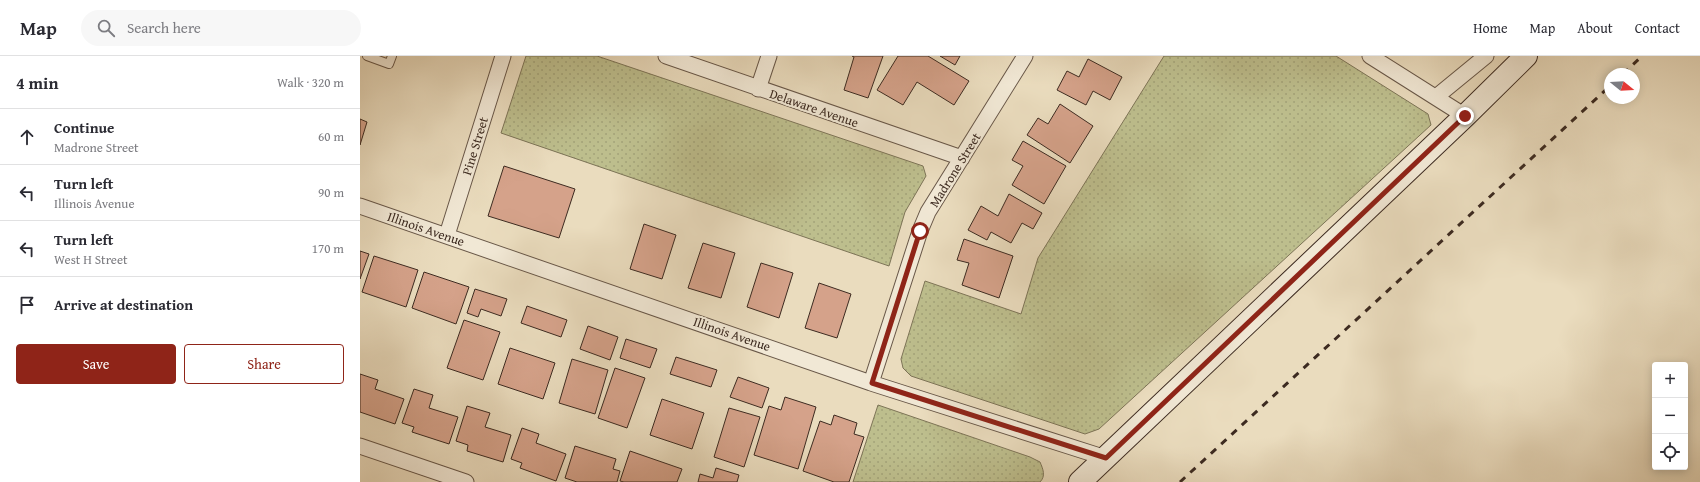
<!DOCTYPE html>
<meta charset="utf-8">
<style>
:root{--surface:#fff;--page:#f7f7f7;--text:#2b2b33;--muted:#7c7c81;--line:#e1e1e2;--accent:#8f2418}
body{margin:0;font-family:"Gentium Book Plus",serif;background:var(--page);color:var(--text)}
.controls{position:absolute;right:12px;bottom:12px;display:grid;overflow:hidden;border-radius:4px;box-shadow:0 2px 10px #0003}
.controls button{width:36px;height:36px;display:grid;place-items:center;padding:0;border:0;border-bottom:1px solid var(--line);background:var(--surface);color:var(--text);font:20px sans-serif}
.compass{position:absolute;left:1244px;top:12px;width:36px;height:36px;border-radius:50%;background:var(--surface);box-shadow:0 2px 10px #0003;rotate:108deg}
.stop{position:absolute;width:12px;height:12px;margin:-9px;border:3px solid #8f2418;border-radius:50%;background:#fff}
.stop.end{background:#8f2418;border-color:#fff;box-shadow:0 1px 4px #0008}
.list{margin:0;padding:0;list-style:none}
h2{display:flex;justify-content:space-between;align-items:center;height:52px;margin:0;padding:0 16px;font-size:17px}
h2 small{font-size:13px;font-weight:400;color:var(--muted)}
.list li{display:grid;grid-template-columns:26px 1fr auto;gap:12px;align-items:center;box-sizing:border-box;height:56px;padding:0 16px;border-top:1px solid var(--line)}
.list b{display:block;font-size:15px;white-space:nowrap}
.list p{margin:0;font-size:13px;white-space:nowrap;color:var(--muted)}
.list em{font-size:13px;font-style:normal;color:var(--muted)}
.actions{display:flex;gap:8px;padding:12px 16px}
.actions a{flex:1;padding:9px 0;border:1px solid var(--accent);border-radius:4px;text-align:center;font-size:14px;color:var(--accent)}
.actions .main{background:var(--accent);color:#fff}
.icon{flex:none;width:22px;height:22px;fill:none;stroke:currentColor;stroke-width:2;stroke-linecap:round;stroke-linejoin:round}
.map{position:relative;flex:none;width:1340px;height:426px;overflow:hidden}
header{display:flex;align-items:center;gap:24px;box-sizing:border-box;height:56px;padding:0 20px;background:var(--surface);border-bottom:1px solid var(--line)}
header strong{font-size:19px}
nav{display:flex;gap:22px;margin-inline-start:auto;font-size:14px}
.search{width:280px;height:36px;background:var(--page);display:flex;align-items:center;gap:10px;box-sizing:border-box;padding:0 14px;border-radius:22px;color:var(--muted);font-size:15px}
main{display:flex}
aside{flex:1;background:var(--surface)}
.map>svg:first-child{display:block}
.grass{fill:url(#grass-dots);stroke:#7d7457}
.building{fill:#d5a28a;stroke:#3d2b21}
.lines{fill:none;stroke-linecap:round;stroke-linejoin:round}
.lane-casing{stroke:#685748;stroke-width:10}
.street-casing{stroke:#685748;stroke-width:17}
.secondary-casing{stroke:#3d2b21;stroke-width:24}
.lane{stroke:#f1e8d5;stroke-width:8}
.street{stroke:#f1e8d5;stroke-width:15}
.secondary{stroke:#f1e8d5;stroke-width:22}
.rail{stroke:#3d2b21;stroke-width:3;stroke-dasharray:7 7;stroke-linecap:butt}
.route{stroke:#8f2418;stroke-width:5}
.labels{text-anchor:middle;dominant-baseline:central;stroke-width:4;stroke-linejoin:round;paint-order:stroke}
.street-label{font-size:13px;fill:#3d2b21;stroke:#f1e8d5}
</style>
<header>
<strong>Map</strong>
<div class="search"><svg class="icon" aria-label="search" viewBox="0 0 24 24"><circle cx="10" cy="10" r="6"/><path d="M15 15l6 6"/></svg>Search here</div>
<nav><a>Home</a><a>Map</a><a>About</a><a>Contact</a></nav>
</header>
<main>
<aside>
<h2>4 min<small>Walk · 320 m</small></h2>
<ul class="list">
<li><svg class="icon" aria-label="ahead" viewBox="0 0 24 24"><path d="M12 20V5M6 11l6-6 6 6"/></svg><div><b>Continue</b><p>Madrone Street</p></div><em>60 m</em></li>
<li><svg class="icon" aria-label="left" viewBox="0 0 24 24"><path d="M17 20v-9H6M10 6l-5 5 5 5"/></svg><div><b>Turn left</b><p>Illinois Avenue</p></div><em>90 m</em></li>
<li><svg class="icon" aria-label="left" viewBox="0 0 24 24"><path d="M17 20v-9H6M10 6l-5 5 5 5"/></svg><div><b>Turn left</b><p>West H Street</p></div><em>170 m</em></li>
<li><svg class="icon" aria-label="arrive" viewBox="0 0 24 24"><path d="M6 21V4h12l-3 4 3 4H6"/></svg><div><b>Arrive at destination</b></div></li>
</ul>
<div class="actions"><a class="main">Save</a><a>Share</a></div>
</aside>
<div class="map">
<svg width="1340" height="426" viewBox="0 0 1340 426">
<defs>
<pattern id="grass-dots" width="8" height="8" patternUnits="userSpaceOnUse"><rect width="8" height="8" fill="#bdbe8d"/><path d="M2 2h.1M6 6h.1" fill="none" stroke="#a3a379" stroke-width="1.8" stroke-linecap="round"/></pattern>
</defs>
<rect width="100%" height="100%" fill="#eadcbe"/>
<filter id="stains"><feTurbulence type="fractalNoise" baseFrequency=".005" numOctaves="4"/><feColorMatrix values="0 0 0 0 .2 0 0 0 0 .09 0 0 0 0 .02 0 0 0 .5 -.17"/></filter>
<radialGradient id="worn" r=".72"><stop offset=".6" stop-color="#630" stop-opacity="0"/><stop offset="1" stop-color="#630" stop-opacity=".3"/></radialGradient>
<path class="grass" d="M 166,0 L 237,0 L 563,110 L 566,120 L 545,156 L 529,210 L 141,77 Z
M 804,0 L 976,0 L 1068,58 L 1071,69 L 739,373 L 725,378 L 551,320 L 543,312 L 541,303 L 565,225 L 661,258 L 678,202 Z
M 518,349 L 670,401 L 680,406 C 683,413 686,420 680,426 L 493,426 Z"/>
<path class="building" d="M 492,0 L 523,0 L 508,42 L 484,34 L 494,1 Z
M 538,0 L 568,0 L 609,25 L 594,49 L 557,26 L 543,49 L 517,34 Z
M 580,0 L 600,0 L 595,9 Z
M 728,3 L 762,21 L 750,44 L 733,35 L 726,49 L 697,34 L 707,15 L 719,21 Z
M 700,48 L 733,70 L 710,107 L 667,79 L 678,62 L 688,68 Z
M 0,63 L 7,66 L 0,89 Z
M 663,85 L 706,110 L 684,148 L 652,129 L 663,110 L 652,104 Z
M 144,110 L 215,133 L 199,182 L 128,160 Z
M 649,138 L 682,157 L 673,173 L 662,167 L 651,187 L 631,176 L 627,184 L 608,174 L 621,150 L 638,160 Z
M 284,168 L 316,179 L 302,223 L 270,213 Z
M 604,183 L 653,200 L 639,242 L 602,229 L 609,207 L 597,204 Z
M 343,187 L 375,197 L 361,242 L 328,232 Z
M 0,195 L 9,198 L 0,223 Z
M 14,200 L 58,214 L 46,251 L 2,236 Z
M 401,207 L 433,217 L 419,262 L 387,251 Z
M 64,216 L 109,231 L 96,268 L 52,252 Z
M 459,227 L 491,238 L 477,282 L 445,272 Z
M 115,233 L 147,243 L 141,260 L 121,253 L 118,261 L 107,257 Z
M 167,250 L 207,264 L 201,281 L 161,267 Z
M 104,264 L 140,276 L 123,324 L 87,312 Z
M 228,270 L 258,281 L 250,304 L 220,293 Z
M 266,283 L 297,293 L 290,312 L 260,302 Z
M 150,292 L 195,307 L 183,343 L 138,328 Z
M 316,301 L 357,314 L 351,331 L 310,318 Z
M 212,303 L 248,314 L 235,358 L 199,347 Z
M 255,312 L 285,322 L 267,372 L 238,362 Z
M 0,318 L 18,324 L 15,333 L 44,343 L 35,368 L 0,356 Z
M 378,321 L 409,332 L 402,352 L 370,341 Z
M 54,333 L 73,339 L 69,352 L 98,361 L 89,388 L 52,376 L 54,371 L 42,367 Z
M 425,341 L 456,351 L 438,413 L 394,399 L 409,350 L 421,354 Z
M 302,343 L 344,357 L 332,393 L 290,379 Z
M 107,350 L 130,357 L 125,371 L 151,379 L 143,406 L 107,395 L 108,389 L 96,385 Z
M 369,352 L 400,361 L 384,411 L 354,401 Z
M 474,359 L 497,367 L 494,378 L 504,381 L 489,426 L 474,426 L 443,415 L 460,365 L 471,369 Z
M 162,372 L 179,378 L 176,387 L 206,398 L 196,425 L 160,412 L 162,407 L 151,403 Z
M 215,390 L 256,403 L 253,413 L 260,415 L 257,426 L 217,426 L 205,422 Z
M 270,395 L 322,413 L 317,426 L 264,426 L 260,425 Z
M 356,412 L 379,419 L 377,426 L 338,426 L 340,418 L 353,422 Z"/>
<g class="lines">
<g class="lane-casing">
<path id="lane" d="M 7,0 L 29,8 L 32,0"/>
</g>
<g class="street-casing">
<path id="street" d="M 306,0 L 602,102
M 1010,0 L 1105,60
M 398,33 L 409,0
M 1076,41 L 1126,0
M 0,150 L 511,327 L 746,402
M 87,179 L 143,0
M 511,327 L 560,175 L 568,156 L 665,0
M 0,390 L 106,426"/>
</g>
<g class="secondary-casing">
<path id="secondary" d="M 720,426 L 1105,60 L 1166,0"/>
</g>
<use href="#lane" class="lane"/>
<use href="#street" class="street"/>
<use href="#secondary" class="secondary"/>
<path class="rail" d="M 1263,18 L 1282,0
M 820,426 L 1250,30"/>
</g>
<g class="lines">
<path class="route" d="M 560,175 L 512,327 L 746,402 L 1105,60"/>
</g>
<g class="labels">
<g class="street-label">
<text transform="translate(454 52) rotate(19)">Delaware Avenue</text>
<text transform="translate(115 90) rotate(-73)">Pine Street</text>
<text transform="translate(595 114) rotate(-58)">Madrone Street</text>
<text transform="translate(66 173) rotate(19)">Illinois Avenue</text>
<text transform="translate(372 278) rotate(19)">Illinois Avenue</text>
</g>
</g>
<rect width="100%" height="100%" filter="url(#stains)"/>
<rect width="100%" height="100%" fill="url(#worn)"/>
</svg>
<div class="controls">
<button>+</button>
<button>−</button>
<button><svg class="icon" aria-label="locate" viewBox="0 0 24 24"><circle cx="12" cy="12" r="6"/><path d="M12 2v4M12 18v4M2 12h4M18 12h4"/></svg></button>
</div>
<svg class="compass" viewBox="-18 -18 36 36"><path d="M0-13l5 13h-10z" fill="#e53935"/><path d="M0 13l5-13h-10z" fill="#7c7c81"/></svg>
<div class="stop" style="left:560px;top:175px"></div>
<div class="stop end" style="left:1105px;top:60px"></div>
</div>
</main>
